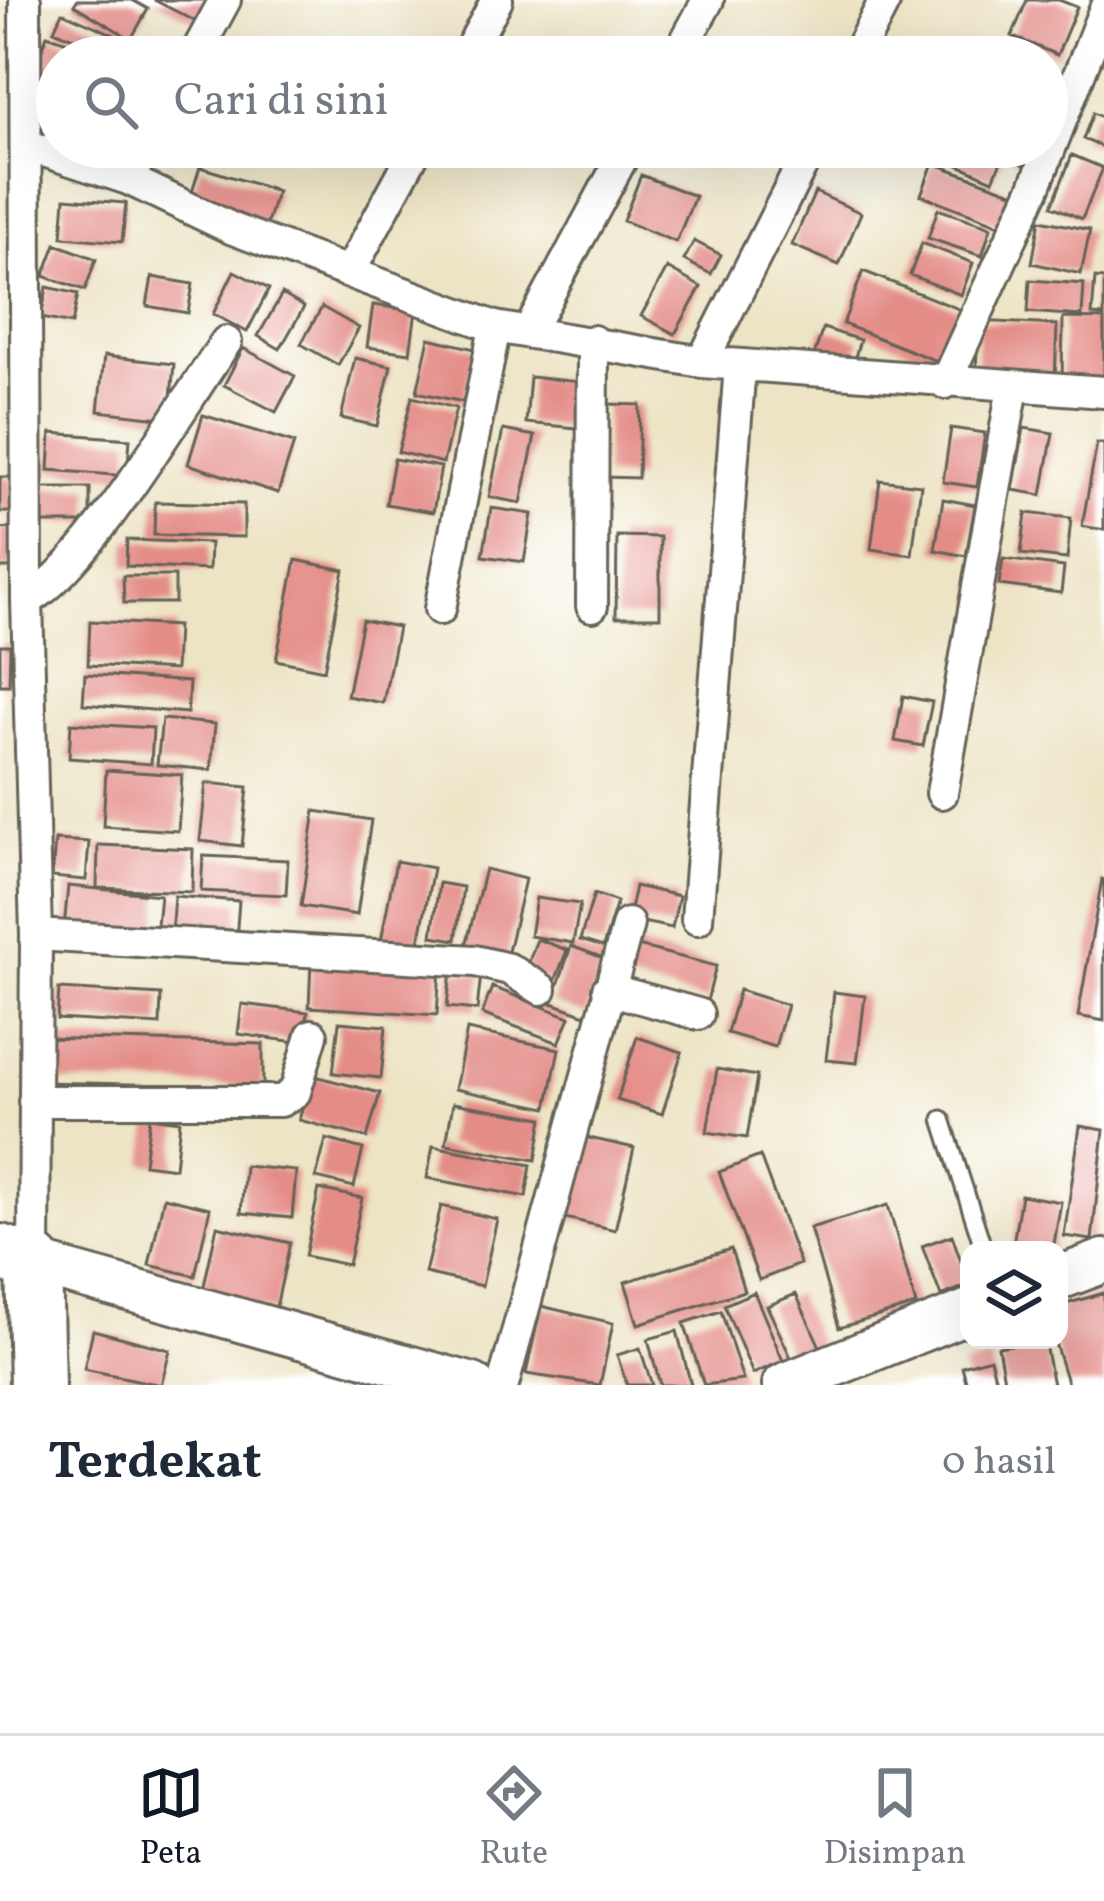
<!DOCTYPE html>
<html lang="id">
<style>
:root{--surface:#fff;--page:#f2f2f3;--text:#1f2937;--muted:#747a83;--line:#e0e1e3;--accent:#111827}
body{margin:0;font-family:Vollkorn,serif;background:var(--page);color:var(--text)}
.controls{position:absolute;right:36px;bottom:36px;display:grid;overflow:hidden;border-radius:24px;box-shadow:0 12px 48px #0002}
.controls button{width:108px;height:108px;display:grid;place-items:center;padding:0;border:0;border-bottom:3px solid var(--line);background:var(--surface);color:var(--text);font:60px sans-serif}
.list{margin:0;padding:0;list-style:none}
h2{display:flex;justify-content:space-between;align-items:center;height:156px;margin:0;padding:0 48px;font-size:51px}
h2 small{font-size:39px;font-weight:400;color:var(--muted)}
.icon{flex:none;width:66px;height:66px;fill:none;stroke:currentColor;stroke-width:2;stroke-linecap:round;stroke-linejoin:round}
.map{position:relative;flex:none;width:1104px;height:1385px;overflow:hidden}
.search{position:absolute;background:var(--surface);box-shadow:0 12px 48px #0002;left:36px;right:36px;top:36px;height:132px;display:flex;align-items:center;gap:30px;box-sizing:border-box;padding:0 42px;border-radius:66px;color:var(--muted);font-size:45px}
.sheet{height:348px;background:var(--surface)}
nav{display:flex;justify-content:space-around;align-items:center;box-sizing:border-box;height:168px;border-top:3px solid var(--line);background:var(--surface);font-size:33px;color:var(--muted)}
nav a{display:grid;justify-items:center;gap:6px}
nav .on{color:var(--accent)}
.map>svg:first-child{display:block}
.building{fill:#e48d88}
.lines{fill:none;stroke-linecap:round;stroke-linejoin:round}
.lane-casing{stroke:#656257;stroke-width:21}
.street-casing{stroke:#656257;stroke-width:36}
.secondary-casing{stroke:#656257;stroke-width:48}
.highway-casing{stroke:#656257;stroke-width:60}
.lane{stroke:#fff;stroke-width:15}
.street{stroke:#fff;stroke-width:30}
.secondary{stroke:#fff;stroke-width:42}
.highway{stroke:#fff;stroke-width:54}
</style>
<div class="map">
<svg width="1104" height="1385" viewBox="0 0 1104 1385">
<rect width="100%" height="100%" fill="#fff"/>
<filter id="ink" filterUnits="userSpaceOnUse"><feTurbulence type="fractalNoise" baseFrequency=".00833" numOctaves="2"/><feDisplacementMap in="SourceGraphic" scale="24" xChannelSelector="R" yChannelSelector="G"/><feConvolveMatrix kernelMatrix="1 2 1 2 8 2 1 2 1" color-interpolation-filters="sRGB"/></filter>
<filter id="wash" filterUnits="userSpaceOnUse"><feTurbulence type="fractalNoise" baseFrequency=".004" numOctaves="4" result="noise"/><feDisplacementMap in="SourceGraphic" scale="48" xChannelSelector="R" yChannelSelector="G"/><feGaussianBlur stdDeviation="2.7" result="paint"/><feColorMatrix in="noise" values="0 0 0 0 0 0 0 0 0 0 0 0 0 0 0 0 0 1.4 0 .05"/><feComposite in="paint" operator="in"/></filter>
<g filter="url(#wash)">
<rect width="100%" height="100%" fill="#ede4c5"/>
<g id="blocks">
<path class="building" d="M 77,0 L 132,0 L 148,9 L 131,39 L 74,5 Z
M 154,0 L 210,0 L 199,23 Z
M 1027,0 L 1059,0 L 1077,7 L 1057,55 L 1012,36 Z
M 62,12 L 117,36 L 109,53 L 54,30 Z
M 47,35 L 108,56 L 108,57 L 57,57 L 57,76 L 35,69 Z
M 1093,113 L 1104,118 L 1104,148 L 1083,139 Z
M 964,147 L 1043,147 L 1033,169 L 1004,155 L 993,180 L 956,164 Z
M 1072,155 L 1103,168 L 1082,219 L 1052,206 Z
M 933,163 L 1015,193 L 1003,226 L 921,195 Z
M 200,167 L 277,191 L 265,229 L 188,205 Z
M 641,175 L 695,196 L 676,242 L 623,221 Z
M 815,192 L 861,213 L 839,265 L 792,245 Z
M 65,198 L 126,203 L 122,242 L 62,237 Z
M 938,209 L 991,227 L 982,256 L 928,238 Z
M 1040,220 L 1090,230 L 1081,274 L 1032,263 Z
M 694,241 L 721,255 L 711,274 L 684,260 Z
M 922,243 L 973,263 L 961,295 L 910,275 Z
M 56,244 L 96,259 L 85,290 L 44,276 Z
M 667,268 L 701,287 L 675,334 L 641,316 Z
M 234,271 L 269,289 L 247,332 L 213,314 Z
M 863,271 L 964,311 L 944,364 L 843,324 Z
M 152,277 L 193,284 L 188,313 L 147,306 Z
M 1095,278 L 1104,279 L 1104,316 L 1092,315 Z
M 1030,280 L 1084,284 L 1082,316 L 1028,312 Z
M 47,287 L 78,294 L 72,324 L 41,318 Z
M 282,294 L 304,307 L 280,349 L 258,336 Z
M 373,305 L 416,311 L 410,353 L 367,347 Z
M 322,307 L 359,328 L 338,365 L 301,344 Z
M 1063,318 L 1104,319 L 1104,385 L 1062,384 Z
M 978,321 L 1057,325 L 1055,382 L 976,378 Z
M 823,328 L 860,340 L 850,374 L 812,361 Z
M 429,338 L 475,349 L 463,402 L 417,392 Z
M 243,348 L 295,376 L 276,412 L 224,385 Z
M 104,356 L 174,364 L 169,419 L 98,411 Z
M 355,358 L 391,366 L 377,426 L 341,418 Z
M 530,377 L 581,382 L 577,428 L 526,423 Z
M 412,397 L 456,408 L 443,463 L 398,452 Z
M 606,404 L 640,405 L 638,478 L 604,477 Z
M 203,415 L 294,443 L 278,493 L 188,464 Z
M 951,428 L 985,433 L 977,487 L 943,482 Z
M 1024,428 L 1053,433 L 1042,495 L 1013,490 Z
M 503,430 L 535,436 L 521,503 L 489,497 Z
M 51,433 L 130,439 L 127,476 L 49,470 Z
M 1097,443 L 1104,444 L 1104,530 L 1082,526 Z
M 394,459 L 441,467 L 433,512 L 386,504 Z
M 0,477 L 12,477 L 12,512 L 0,512 Z
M 880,480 L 921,485 L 912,555 L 871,549 Z
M 34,488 L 90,488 L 90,523 L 34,523 Z
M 943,499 L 975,505 L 966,556 L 935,550 Z
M 155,502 L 244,504 L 244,537 L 154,535 Z
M 491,508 L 532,514 L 524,562 L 483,556 Z
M 1026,513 L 1071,518 L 1067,559 L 1021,554 Z
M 12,528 L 14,568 L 0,568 L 0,529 Z
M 617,536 L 660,537 L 660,617 L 616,617 Z
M 127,540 L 210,543 L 209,570 L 126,566 Z
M 1003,559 L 1064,567 L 1061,593 L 999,585 Z
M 296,560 L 344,570 L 324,670 L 276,660 Z
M 123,576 L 175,576 L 175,603 L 124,603 Z
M 362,620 L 398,627 L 383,703 L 347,696 Z
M 90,621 L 177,626 L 175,670 L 88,665 Z
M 0,645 L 10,645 L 9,685 L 0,685 Z
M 85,674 L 189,682 L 187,713 L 83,704 Z
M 903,696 L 932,702 L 923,746 L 895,741 Z
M 162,719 L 215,724 L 211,770 L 157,765 Z
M 71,723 L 153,728 L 151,764 L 69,758 Z
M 106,770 L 182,775 L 178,831 L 103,826 Z
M 206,783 L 248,787 L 242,846 L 200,841 Z
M 315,811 L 371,820 L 357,915 L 301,906 Z
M 55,840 L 89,842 L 86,880 L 52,877 Z
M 98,845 L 193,849 L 192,892 L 97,888 Z
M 203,856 L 288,860 L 286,895 L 201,891 Z
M 396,861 L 433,868 L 418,948 L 381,941 Z
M 485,869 L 525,879 L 506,960 L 465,950 Z
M 1102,879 L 1104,880 L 1104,1021 L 1078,1016 Z
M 439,883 L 463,887 L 456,940 L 432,936 Z
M 68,886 L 160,895 L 156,936 L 64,928 Z
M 635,886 L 679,896 L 672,928 L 628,919 Z
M 594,894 L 617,902 L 603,947 L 580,940 Z
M 174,896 L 239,901 L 236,940 L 171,935 Z
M 536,898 L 580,904 L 573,943 L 530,936 Z
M 537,939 L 567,950 L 554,984 L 525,973 Z
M 634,945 L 716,966 L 707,1001 L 626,980 Z
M 571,946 L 606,959 L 586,1015 L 552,1003 Z
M 311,961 L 440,968 L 437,1015 L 309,1007 Z
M 451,971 L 481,974 L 477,1010 L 447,1007 Z
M 492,987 L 570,1017 L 559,1043 L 482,1014 Z
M 59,989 L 161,995 L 160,1025 L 57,1019 Z
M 739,990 L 787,1005 L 775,1047 L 727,1033 Z
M 834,992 L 865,996 L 857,1063 L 826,1060 Z
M 242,1004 L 308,1012 L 304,1043 L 238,1034 Z
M 339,1022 L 386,1026 L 381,1078 L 333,1073 Z
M 467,1030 L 559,1049 L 547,1108 L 455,1089 Z
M 637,1037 L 682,1052 L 662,1114 L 617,1100 Z
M 42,1038 L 263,1044 L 263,1087 L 41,1082 Z
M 717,1069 L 757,1076 L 747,1138 L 707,1132 Z
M 311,1075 L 380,1093 L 367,1138 L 299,1120 Z
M 453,1103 L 543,1118 L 536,1160 L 446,1144 Z
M 150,1117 L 180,1121 L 175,1168 L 144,1164 Z
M 1080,1126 L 1104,1130 L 1092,1240 L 1064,1236 Z
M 580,1136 L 634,1148 L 615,1230 L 561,1217 Z
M 326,1139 L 363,1149 L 354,1187 L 316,1178 Z
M 433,1146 L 531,1165 L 526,1197 L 427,1178 Z
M 760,1156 L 800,1264 L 759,1280 L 719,1172 Z
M 245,1166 L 296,1171 L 292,1218 L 241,1213 Z
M 319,1189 L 362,1198 L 348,1265 L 305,1256 Z
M 1021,1195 L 1061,1202 L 1053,1250 L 1012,1250 Z
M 164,1197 L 210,1208 L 195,1276 L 149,1265 Z
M 888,1205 L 916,1305 L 839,1328 L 810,1228 Z
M 441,1206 L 497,1219 L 482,1286 L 425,1273 Z
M 217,1226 L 290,1243 L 275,1312 L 202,1295 Z
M 952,1235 L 969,1285 L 941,1296 L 922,1246 Z
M 731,1249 L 744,1291 L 638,1324 L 625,1282 Z
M 754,1292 L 783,1361 L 753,1374 L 724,1305 Z
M 1104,1293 L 1104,1385 L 1068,1385 L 1054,1340 L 1059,1340 L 1059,1306 Z
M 796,1294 L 820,1347 L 792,1360 L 767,1306 Z
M 541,1306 L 613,1323 L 600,1385 L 526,1374 Z
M 721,1311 L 743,1380 L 704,1385 L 684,1323 Z
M 93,1330 L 170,1350 L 161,1385 L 84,1369 Z
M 677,1331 L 691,1385 L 660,1385 L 648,1339 Z
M 1044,1340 L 1053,1385 L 1005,1385 L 998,1347 Z
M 640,1348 L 652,1385 L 627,1385 L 617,1355 Z
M 990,1358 L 997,1385 L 967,1385 L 962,1366 Z"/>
</g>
</g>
<g filter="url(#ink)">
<use href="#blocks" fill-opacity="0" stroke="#656257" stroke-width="3"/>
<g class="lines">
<g class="lane-casing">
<path id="lane" d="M 942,1119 L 984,1250"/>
</g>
<g class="street-casing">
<path id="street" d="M 25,0 L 27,600 L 36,935 L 34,1263
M 194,57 L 225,0
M 466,57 L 497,0
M 677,57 L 708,0
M 856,57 L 885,0
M 29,146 L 128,179 L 233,229 L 495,327 L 702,362 L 1104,392
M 128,179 L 146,147
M 349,273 L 417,147
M 528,333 L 628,147
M 702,362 L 811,147
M 945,383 L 1034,189 L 1104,11
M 27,600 C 84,572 184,402 226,342
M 592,606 L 593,341
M 440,609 L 495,327
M 942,793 L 1013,387
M 697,919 L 740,366
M 36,935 L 475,961 L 509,969 L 541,989
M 608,989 L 698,1014
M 34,1101 L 281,1101 L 295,1092 L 312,1035
M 503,1385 L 628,924"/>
</g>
<g class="secondary-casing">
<path id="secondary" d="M 34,1263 L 473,1385
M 1059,1278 L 1104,1261
M 784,1385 L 969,1311"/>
</g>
<g class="highway-casing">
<path id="highway" d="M 0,1252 L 34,1263 L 37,1385"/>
</g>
<use href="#lane" class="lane"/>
<use href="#street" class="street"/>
<use href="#secondary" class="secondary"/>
<use href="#highway" class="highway"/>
</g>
</g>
</svg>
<div class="controls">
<button><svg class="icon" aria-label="layers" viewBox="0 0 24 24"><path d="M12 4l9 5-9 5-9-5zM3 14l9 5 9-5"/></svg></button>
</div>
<div class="search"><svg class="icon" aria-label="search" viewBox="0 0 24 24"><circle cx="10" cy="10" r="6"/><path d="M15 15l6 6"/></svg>Cari di sini</div>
</div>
<section class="sheet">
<h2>Terdekat<small>0 hasil</small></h2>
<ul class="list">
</ul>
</section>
<nav>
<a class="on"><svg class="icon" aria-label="map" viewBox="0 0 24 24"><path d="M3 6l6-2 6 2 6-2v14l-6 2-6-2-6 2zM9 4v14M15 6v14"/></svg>Peta</a>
<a><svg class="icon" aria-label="directions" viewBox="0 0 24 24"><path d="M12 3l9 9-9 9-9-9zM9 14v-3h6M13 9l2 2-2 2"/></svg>Rute</a>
<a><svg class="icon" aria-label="saved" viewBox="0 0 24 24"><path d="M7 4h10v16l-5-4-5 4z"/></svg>Disimpan</a>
</nav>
